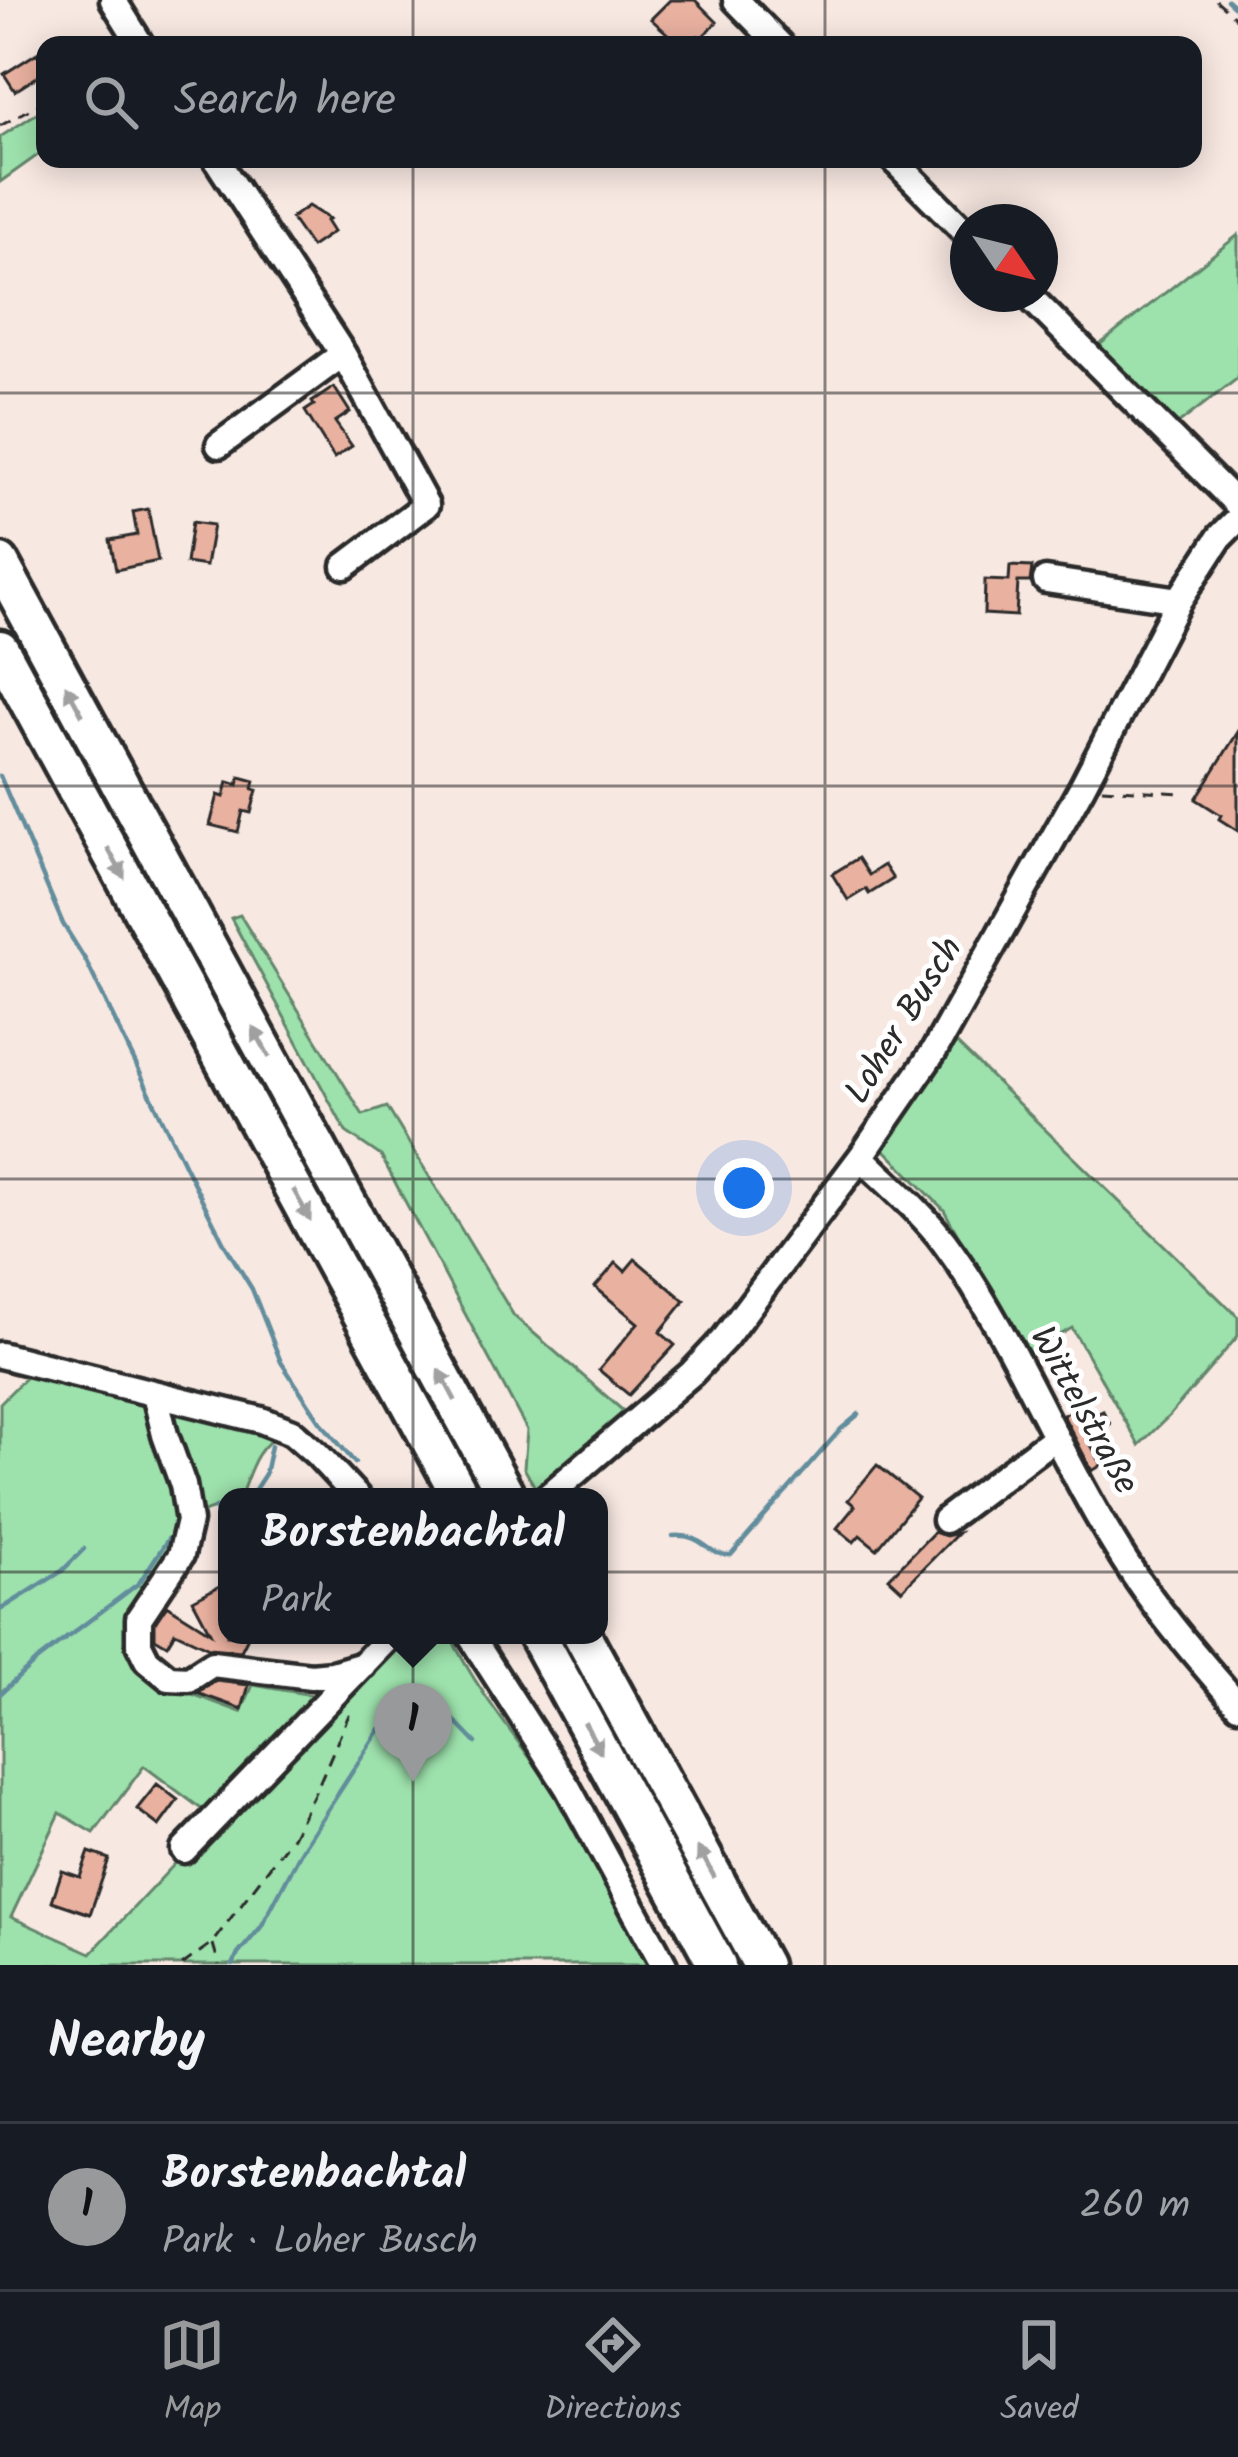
<!DOCTYPE html>
<meta charset="utf-8">
<style>
:root{--surface:#171b24;--page:#242831;--text:#f1f3f6;--muted:#9ea1a6;--line:#363941;--accent:#98999b}
body{margin:0;font-family:Kalam,sans-serif;background:var(--page);color:var(--text)}
.compass{position:absolute;left:950px;top:204px;width:108px;height:108px;border-radius:50%;background:var(--surface);box-shadow:0 6px 30px #0003;rotate:125deg}
.you{position:absolute;left:744px;top:1188px;width:42px;height:42px;margin:-30px;border:9px solid #fff;border-radius:50%;background:#1a73e8;box-shadow:0 0 0 18px #1a73e833}
.badge{display:grid;place-items:center;width:78px;height:78px;border-radius:50%;background:var(--accent);color:#111;font-size:39px;font-weight:700}
.pin{position:absolute;translate:-50% -99px;filter:drop-shadow(0 3px 6px #0008)}
.pin::after{content:'';position:absolute;top:63px;width:42px;height:36px;background:inherit;clip-path:polygon(0 0,100% 0,50% 100%)}
.popup{position:absolute;left:218px;top:1488px;width:390px;height:156px;box-sizing:border-box;display:grid;place-content:center;border-radius:24px;background:var(--surface);filter:drop-shadow(0 3px 9px #0005);font-size:39px;white-space:nowrap;color:var(--muted)}
.popup b{font-size:45px;color:var(--text)}
.popup::after{content:'';position:absolute;left:50%;top:100%;margin-left:-24px;border:24px solid transparent;border-top-color:var(--surface)}
.list{margin:0;padding:0;list-style:none}
h2{display:flex;justify-content:space-between;align-items:center;height:156px;margin:0;padding:0 48px;font-size:51px}
h2 small{font-size:39px;font-weight:400;color:var(--muted)}
.list li{display:grid;grid-template-columns:78px 1fr auto;gap:36px;align-items:center;box-sizing:border-box;height:168px;padding:0 48px;border-top:3px solid var(--line)}
.list b{display:block;font-size:45px;white-space:nowrap}
.list p{margin:0;font-size:39px;white-space:nowrap;color:var(--muted)}
.list em{font-size:39px;font-style:normal;color:var(--muted)}
.icon{flex:none;width:66px;height:66px;fill:none;stroke:currentColor;stroke-width:2;stroke-linecap:round;stroke-linejoin:round}
.map{position:relative;flex:none;width:1238px;height:1965px;overflow:hidden}
.search{position:absolute;background:var(--surface);box-shadow:0 6px 30px #0003;left:36px;right:36px;top:36px;height:132px;display:flex;align-items:center;gap:30px;box-sizing:border-box;padding:0 42px;border-radius:24px;color:var(--muted);font-size:45px}
.sheet{height:324px;background:var(--surface)}
nav{display:flex;justify-content:space-around;align-items:center;box-sizing:border-box;height:168px;border-top:3px solid var(--line);background:var(--surface);font-size:33px;color:var(--muted)}
nav a{display:grid;justify-items:center;gap:6px}
nav .on{color:var(--accent)}
.map>svg:first-child{display:block}
.green{fill:#9de1ac;stroke:#64866c;stroke-width:3;fill-rule:evenodd}
.lines{fill:none;stroke-linecap:round;stroke-linejoin:round}
.stream{stroke:#628d9c;stroke-width:4.5}
.building{fill:#e9b1a0;stroke:#2b2b2b;stroke-width:3}
.minor-casing{stroke:#2b2b2b;stroke-width:33}
.highway-casing{stroke:#2b2b2b;stroke-width:45}
.path{stroke:#2b2b2b;stroke-width:3;stroke-dasharray:12 9;stroke-linecap:butt}
.minor{stroke:#fff;stroke-width:24}
.highway{stroke:#fff;stroke-width:36}
.oneway{fill:#a0a0a0}
.grid{fill:none;stroke:#2b2b2b;stroke-width:3;stroke-opacity:0.55}
.labels{text-anchor:middle;dominant-baseline:central;stroke-width:10;stroke-linejoin:round;paint-order:stroke}
.street-label{font-size:36px;fill:#2b2b2b;stroke:#fff}
</style>
<div class="map">
<svg width="1238" height="1965" viewBox="0 0 1238 1965">
<rect width="100%" height="100%" fill="#f8e8e2"/>
<filter id="ink" filterUnits="userSpaceOnUse"><feTurbulence type="fractalNoise" baseFrequency=".00833" numOctaves="2"/><feDisplacementMap in="SourceGraphic" scale="24" xChannelSelector="R" yChannelSelector="G"/><feConvolveMatrix kernelMatrix="1 2 1 2 8 2 1 2 1" color-interpolation-filters="sRGB"/></filter>
<g filter="url(#ink)">
<path class="green" d="M 45,108 L 45,150 L 0,182 L 0,137 Z
M 1238,235 L 1238,378 L 1178,424 L 1098,346 Z
M 240,915 L 363,1115 L 387,1107 L 514,1316 L 628,1415 L 536,1489 L 524,1468 L 527,1430 L 381,1156 L 346,1132 L 231,918 Z
M 952,1039 L 1238,1317 L 1238,1336 L 1170,1415 L 1139,1445 L 1072,1328 L 1024,1356 L 944,1210 L 880,1145 Z
M 29,1374 L 283,1431 C 254,1450 252,1467 240,1497 L 227,1497 L 227,1504 L 206,1511 L 174,1537 L 167,1559 L 129,1623 L 173,1687 L 241,1712 L 253,1685 L 335,1699 L 398,1635 L 450,1635 C 481,1700 529,1752 568,1812 C 600,1860 626,1914 654,1965 L 0,1965 L 0,1403 ZM 144,1766 L 216,1820 L 91,1953 L 11,1917 L 60,1813 L 94,1833 Z"/>
<g class="lines">
<path class="stream" d="M 1227,0 L 1238,10
M 0,776 L 63,924 L 86,961 L 185,1166 L 225,1245 L 252,1289 L 281,1362 L 320,1421 L 355,1463
M 370,1490 L 375,1497
M 250,1497 L 265,1474 L 271,1446
M 227,1507 L 215,1508 L 227,1527
M 673,1536 C 705,1533 706,1557 731,1555 L 841,1429 L 859,1414
M 0,1610 L 62,1571 L 84,1549
M 0,1694 L 36,1661 L 139,1583 L 168,1539
M 233,1965 L 238,1954 L 261,1927 L 303,1848 L 380,1729 L 413,1712 L 432,1707 L 450,1716 L 476,1743"/>
</g>
<path class="building" d="M 670,0 L 695,0 L 717,22 L 700,39 L 698,36 L 689,45 L 680,45 L 651,19 Z
M 37,53 L 45,65 L 45,72 L 15,91 L 4,74 Z
M 308,206 L 329,219 L 326,221 L 333,232 L 311,247 L 291,218 Z
M 334,387 L 350,412 L 335,422 L 352,446 L 334,458 L 305,411 L 314,405 L 312,402 Z
M 148,509 L 158,561 L 116,570 L 110,540 L 137,535 L 133,512 Z
M 192,522 L 213,525 L 206,566 L 186,563 Z
M 1010,566 L 1032,567 L 1030,582 L 1018,582 L 1016,616 L 984,614 L 985,580 L 1009,581 Z
M 1238,732 L 1238,831 L 1219,819 L 1221,815 L 1196,799 Z
M 240,777 L 255,781 L 253,789 L 257,790 L 251,813 L 243,811 L 238,832 L 210,825 L 218,795 L 224,797 L 228,782 L 238,785 Z
M 858,858 L 869,875 L 884,865 L 893,879 L 869,894 L 866,889 L 848,900 L 832,874 Z
M 635,1259 L 685,1301 L 660,1332 L 675,1345 L 629,1395 L 599,1370 L 638,1323 L 595,1287 L 616,1263 L 625,1271 Z
M 1087,1402 L 1094,1415 L 1103,1411 L 1110,1424 L 1086,1436 L 1102,1465 L 1092,1471 L 1063,1415 Z
M 877,1465 L 918,1498 L 877,1549 L 860,1535 L 854,1542 L 837,1528 L 855,1506 L 848,1500 Z
M 934,1532 L 946,1536 L 958,1533 L 902,1590 L 889,1578 Z
M 227,1582 L 227,1635 L 249,1635 L 241,1651 L 209,1648 L 175,1632 L 167,1645 L 155,1638 L 155,1623 L 167,1605 L 210,1632 L 193,1600 Z
M 216,1681 L 249,1685 L 242,1709 L 197,1693 Z
M 157,1784 L 178,1800 L 159,1826 L 137,1809 Z
M 89,1852 L 109,1859 L 90,1914 L 52,1901 L 62,1871 L 80,1877 Z"/>
<g class="lines">
<g class="minor-casing">
<path id="minor" d="M 113,0 L 141,45
M 736,0 L 780,45
M 216,159 L 343,354 L 426,505 L 345,566
M 893,159 L 968,235
M 1027,294 L 1238,505
M 219,445 L 343,354
M 1046,580 L 1179,600
M 861,1157 C 888,1184 921,1211 944,1242 C 1015,1338 1059,1459 1125,1561 C 1158,1613 1198,1658 1238,1705
M 0,1355 L 261,1420 L 292,1432 L 317,1454 L 357,1497
M 155,1394 L 165,1435 L 183,1485 L 189,1521 L 181,1555 L 139,1618 L 139,1644 L 147,1660 L 169,1678 L 189,1679 L 212,1664 L 311,1676 L 332,1674 L 363,1665
M 547,1497 L 692,1373 L 725,1338 L 861,1157 L 934,1051 L 1082,787 L 1179,600 L 1220,537 L 1238,519
M 945,1520 L 1054,1438
M 470,1635 L 568,1788 L 664,1965
M 184,1850 L 391,1635"/>
</g>
<g class="highway-casing">
<path id="highway" d="M 0,563 L 507,1497
M 0,649 L 461,1497
M 537,1635 L 717,1965
M 582,1635 L 762,1965"/>
</g>
<path class="path" d="M 1216,0 L 1238,20
M 0,126 L 45,101
M 1102,788 L 1180,793
M 213,1944 L 219,1965
M 182,1965 L 212,1943 L 292,1837 L 318,1786 L 351,1710"/>
<use href="#minor" class="minor"/>
<use href="#highway" class="highway"/>
</g>
<defs><path id="oneway-solid" d="M-6-.8H1V-3.2L6.5 0L1 3.2V.8H-6Z" transform="scale(3)"/></defs>
<g class="oneway">
<use href="#oneway-solid" transform="translate(74 700) rotate(-119)"/>
<use href="#oneway-solid" transform="translate(116 863) rotate(61)"/>
<use href="#oneway-solid" transform="translate(261 1042) rotate(-119)"/>
<use href="#oneway-solid" transform="translate(302 1205) rotate(61)"/>
<use href="#oneway-solid" transform="translate(447 1385) rotate(-118)"/>
<use href="#oneway-solid" transform="translate(593 1738) rotate(61)"/>
<use href="#oneway-solid" transform="translate(706 1862) rotate(-119)"/>
</g>
</g>
<path class="grid" d="M 413,0 L 413,45M 825,0 L 825,45M 413,159 L 413,1965M 825,159 L 825,1965M 0,393 L 1238,393M 0,786 L 1238,786M 0,1179 L 1238,1179M 0,1572 L 1238,1572"/>
<g class="labels">
<g class="street-label">
<text transform="translate(905 1021) rotate(-58)">Loher Busch</text>
<text transform="translate(1083 1411) rotate(61)">Wittelstraße</text>
</g>
</g>
</svg>
<svg class="compass" viewBox="-18 -18 36 36"><path d="M0-13l5 13h-10z" fill="#e53935"/><path d="M0 13l5-13h-10z" fill="#9ea1a6"/></svg>
<div class="you"></div>
<div class="pin badge" style="left:413px;top:1782px">1</div>
<div class="popup"><b>Borstenbachtal</b>Park</div>
<div class="search"><svg class="icon" aria-label="search" viewBox="0 0 24 24"><circle cx="10" cy="10" r="6"/><path d="M15 15l6 6"/></svg>Search here</div>
</div>
<section class="sheet">
<h2>Nearby<small></small></h2>
<ul class="list">
<li><span class="badge">1</span><div><b>Borstenbachtal</b><p>Park · Loher Busch</p></div><em>260 m</em></li>
</ul>
</section>
<nav>
<a class="on"><svg class="icon" aria-label="map" viewBox="0 0 24 24"><path d="M3 6l6-2 6 2 6-2v14l-6 2-6-2-6 2zM9 4v14M15 6v14"/></svg>Map</a>
<a><svg class="icon" aria-label="directions" viewBox="0 0 24 24"><path d="M12 3l9 9-9 9-9-9zM9 14v-3h6M13 9l2 2-2 2"/></svg>Directions</a>
<a><svg class="icon" aria-label="saved" viewBox="0 0 24 24"><path d="M7 4h10v16l-5-4-5 4z"/></svg>Saved</a>
</nav>
